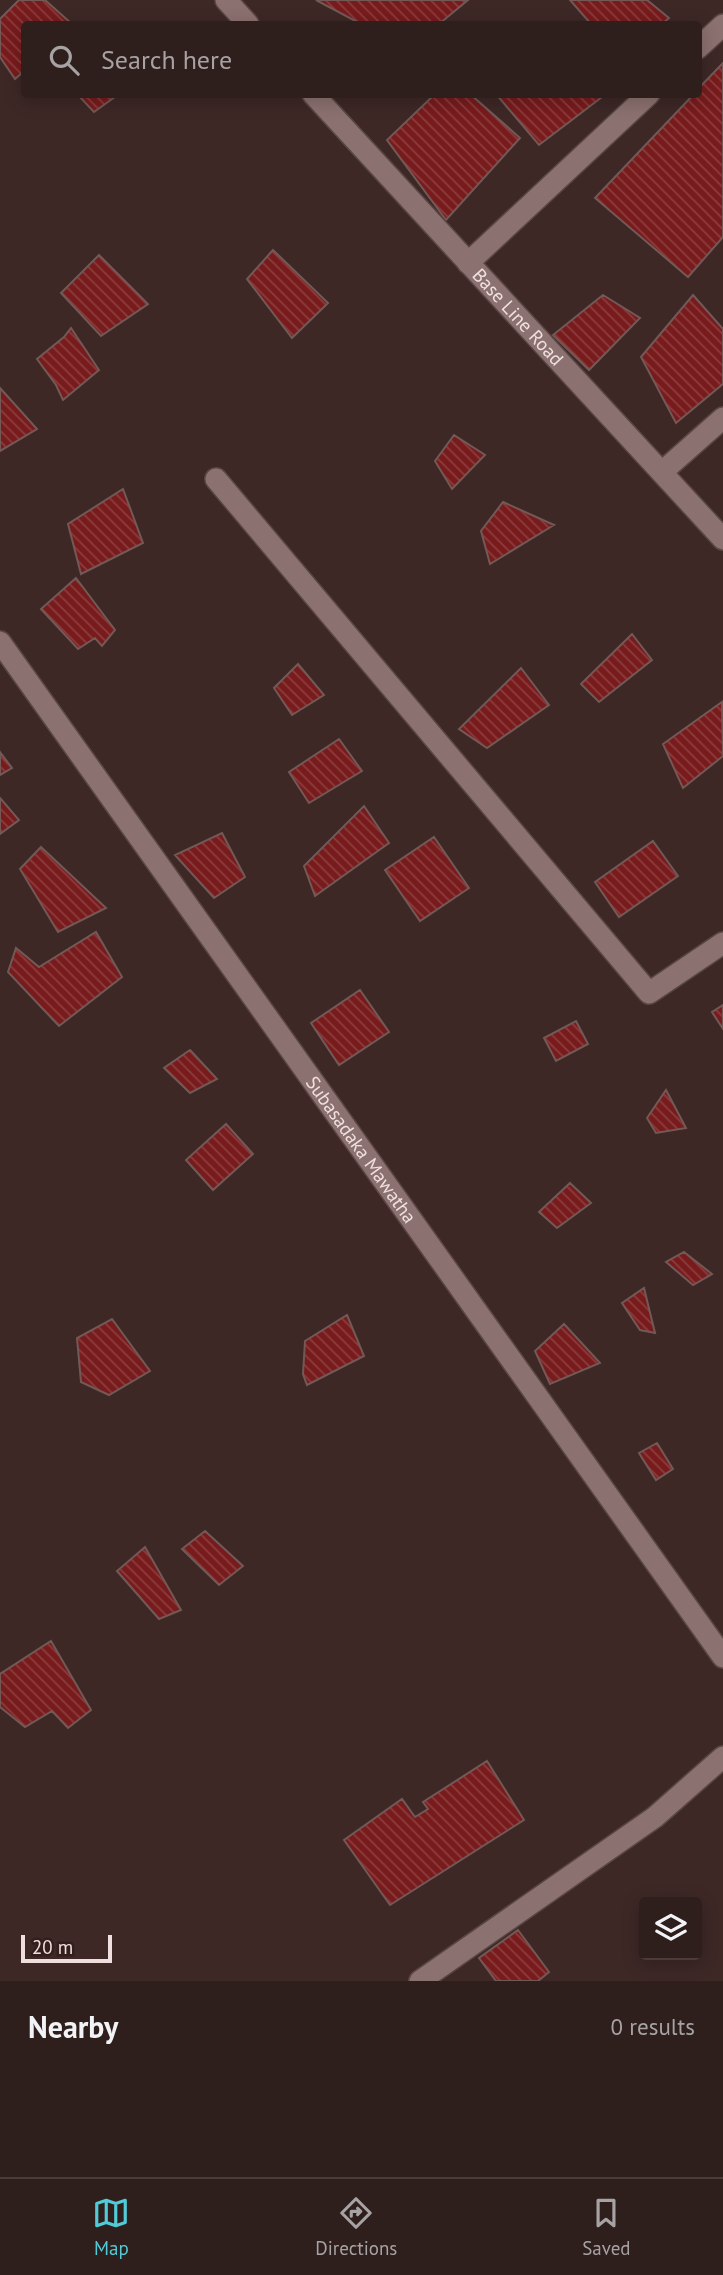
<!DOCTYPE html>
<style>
:root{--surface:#2e1e1c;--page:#3a2b29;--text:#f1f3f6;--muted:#a7a2a3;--line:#493c3b;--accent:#52cbd8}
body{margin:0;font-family:"PT Sans",sans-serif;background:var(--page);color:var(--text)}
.controls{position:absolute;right:21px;bottom:21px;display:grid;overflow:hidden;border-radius:7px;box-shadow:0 4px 18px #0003}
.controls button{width:63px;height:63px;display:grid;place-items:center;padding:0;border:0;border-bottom:2px solid var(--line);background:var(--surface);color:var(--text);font:35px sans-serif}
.scale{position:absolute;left:21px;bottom:18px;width:91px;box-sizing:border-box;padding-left:7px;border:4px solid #efe0df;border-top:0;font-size:19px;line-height:24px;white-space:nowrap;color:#efe0df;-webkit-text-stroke:5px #331e1c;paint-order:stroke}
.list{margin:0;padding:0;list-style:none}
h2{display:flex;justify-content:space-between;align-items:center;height:91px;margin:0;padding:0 28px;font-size:30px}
h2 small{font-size:23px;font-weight:400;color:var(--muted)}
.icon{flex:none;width:38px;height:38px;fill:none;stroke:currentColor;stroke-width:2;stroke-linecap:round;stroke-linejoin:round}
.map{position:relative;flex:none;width:723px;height:1981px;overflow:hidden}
.search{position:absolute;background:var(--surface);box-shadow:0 4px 18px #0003;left:21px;right:21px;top:21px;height:77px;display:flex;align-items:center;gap:18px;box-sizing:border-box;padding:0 24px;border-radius:7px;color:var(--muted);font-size:26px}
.sheet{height:196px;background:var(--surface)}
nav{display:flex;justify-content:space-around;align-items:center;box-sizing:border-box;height:98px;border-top:2px solid var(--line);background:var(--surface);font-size:19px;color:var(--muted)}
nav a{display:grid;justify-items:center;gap:4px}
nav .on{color:var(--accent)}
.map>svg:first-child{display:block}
.building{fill:url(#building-back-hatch);stroke:#725956;stroke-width:2}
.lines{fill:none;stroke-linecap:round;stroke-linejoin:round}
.minor-casing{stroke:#594645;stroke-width:24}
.minor{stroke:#8b716f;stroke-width:21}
.labels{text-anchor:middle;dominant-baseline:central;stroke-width:5;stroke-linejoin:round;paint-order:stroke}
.street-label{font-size:19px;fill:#efe0df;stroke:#331e1c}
</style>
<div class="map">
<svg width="723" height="1981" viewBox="0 0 723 1981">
<defs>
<pattern id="building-back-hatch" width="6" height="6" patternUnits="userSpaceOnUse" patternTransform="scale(1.75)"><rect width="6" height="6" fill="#781b1d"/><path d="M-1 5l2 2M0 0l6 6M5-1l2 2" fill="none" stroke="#8c3c3d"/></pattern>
</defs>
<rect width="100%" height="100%" fill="#3d2826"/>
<path class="building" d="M 19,0 L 45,0 L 72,24 L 24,24 L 24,71 L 15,79 L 0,57 L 0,19 Z
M 316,0 L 468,0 L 439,24 L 361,24 Z
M 570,0 L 647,0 L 669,18 L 662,24 L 591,24 Z
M 723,63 L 723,237 L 688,277 L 595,198 L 694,94 L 698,94 L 698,89 Z
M 77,94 L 119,94 L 94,112 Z
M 435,94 L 470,94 L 520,138 L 446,220 L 387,140 Z
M 496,94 L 598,94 L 602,97 L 539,145 Z
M 273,250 L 328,303 L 292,338 L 247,279 Z
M 99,255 L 148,304 L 101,336 L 61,293 Z
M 603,295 L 640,318 L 589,370 L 553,335 Z
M 693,295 L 723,329 L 723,384 L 676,423 L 641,357 Z
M 71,328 L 99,370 L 63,400 L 56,385 L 37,359 L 64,337 Z
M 0,388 L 37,429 L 0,451 Z
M 454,435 L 485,455 L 452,489 L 435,461 Z
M 123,489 L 143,543 L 81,574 L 68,524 Z
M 503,502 L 554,525 L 490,564 L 481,531 Z
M 76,578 L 115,630 L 102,646 L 95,638 L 78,649 L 41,609 Z
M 632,634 L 652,660 L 599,702 L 581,684 Z
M 298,664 L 324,695 L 292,715 L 274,688 Z
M 521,668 L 549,705 L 487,748 L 459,729 Z
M 722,702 L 723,756 L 683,788 L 663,744 Z
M 339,739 L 362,771 L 309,803 L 289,772 Z
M 0,752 L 12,768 L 0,775 Z
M 0,798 L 19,820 L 0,834 Z
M 364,806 L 389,843 L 315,896 L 304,866 Z
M 222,833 L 245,877 L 214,898 L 175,855 Z
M 434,837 L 469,888 L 420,921 L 385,870 Z
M 653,841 L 678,876 L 619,917 L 595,882 Z
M 41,847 L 106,908 L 58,932 L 20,869 Z
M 96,932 L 122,977 L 59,1026 L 8,972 L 16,948 L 39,967 Z
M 360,990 L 389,1032 L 339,1065 L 311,1023 Z
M 723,1005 L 723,1029 L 712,1012 Z
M 576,1021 L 588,1044 L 556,1061 L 544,1038 Z
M 190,1050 L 217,1079 L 190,1093 L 164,1068 Z
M 666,1090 L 686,1128 L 656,1133 L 647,1118 Z
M 226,1124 L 253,1154 L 213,1190 L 186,1160 Z
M 570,1183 L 591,1203 L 557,1228 L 539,1212 Z
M 684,1252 L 712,1274 L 693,1285 L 666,1262 Z
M 644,1288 L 655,1333 L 640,1330 L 622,1303 Z
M 347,1315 L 364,1356 L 307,1385 L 303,1374 L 305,1341 Z
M 112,1319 L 150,1371 L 109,1395 L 81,1382 L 77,1338 Z
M 564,1324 L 600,1363 L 550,1384 L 535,1351 Z
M 657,1443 L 673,1469 L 656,1480 L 639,1453 Z
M 205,1531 L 243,1566 L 219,1585 L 182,1549 Z
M 145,1547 L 181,1610 L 159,1619 L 117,1571 Z
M 51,1641 L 91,1710 L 68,1728 L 52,1711 L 25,1727 L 0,1707 L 0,1674 Z
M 487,1761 L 524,1820 L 390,1905 L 344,1840 L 402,1799 L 415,1817 L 428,1809 L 423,1802 Z
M 518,1930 L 549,1972 L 538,1981 L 496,1981 L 479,1958 Z"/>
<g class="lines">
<g class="minor-casing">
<g id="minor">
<path d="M 226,0 L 248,24"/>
<path d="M 698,48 L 723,25"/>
<path id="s1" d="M 313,94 L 723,539"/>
<path d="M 468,263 L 649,94"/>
<path d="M 662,472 L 723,418"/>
<path d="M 216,479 L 649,993 L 723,943"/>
<path id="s2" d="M 0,642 L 723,1657"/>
<path d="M 420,1981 L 655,1817 L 723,1757"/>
</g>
</g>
<use href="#minor" class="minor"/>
</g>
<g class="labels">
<g class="street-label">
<text stroke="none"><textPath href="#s1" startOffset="303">Base Line Road</textPath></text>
<text stroke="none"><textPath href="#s2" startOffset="623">Subasadaka Mawatha</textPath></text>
</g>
</g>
</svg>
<div class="controls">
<button><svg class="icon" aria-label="layers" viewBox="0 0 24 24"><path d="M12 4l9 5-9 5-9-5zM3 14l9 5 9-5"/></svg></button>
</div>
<div class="scale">20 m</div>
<div class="search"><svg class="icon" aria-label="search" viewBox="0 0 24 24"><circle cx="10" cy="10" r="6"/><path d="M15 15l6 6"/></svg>Search here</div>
</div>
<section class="sheet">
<h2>Nearby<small>0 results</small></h2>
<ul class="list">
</ul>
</section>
<nav>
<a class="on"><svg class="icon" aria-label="map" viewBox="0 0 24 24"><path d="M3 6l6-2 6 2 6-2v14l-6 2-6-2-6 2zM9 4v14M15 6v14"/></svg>Map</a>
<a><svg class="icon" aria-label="directions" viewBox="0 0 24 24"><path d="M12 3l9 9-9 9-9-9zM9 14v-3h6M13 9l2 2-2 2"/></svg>Directions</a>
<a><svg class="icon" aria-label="saved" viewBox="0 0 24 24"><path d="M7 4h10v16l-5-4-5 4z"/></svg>Saved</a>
</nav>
